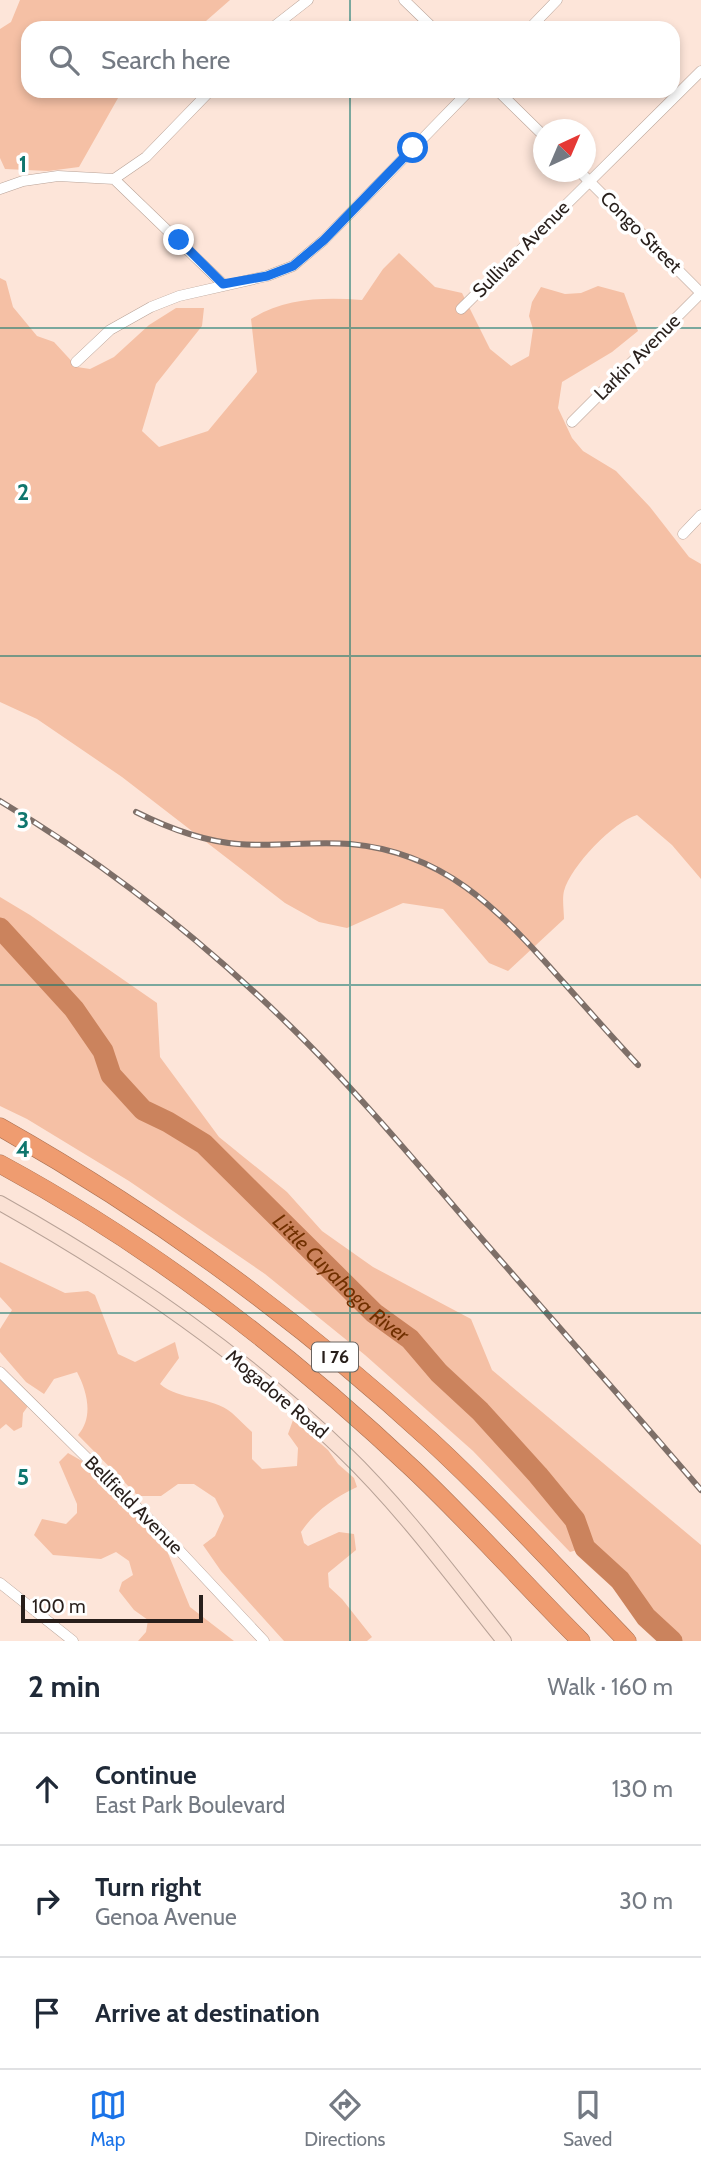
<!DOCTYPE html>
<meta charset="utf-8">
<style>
:root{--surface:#fff;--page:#f6f6f7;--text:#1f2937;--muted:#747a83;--line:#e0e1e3;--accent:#1a73e8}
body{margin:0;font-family:Cabin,sans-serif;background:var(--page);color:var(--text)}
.compass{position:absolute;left:533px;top:119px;width:63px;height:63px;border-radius:50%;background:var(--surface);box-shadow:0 4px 10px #0003;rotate:44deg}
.scale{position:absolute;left:21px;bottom:18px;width:182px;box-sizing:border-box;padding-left:7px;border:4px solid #281f1b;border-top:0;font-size:19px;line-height:24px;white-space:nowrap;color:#281f1b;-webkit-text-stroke:5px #fff;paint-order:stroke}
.stop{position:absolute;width:21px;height:21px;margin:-16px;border:5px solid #1a73e8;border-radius:50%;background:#fff}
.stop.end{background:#1a73e8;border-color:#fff;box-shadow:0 2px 7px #0008}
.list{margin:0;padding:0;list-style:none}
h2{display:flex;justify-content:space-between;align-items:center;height:91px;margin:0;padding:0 28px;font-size:30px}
h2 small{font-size:23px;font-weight:400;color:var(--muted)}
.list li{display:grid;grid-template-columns:46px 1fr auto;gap:21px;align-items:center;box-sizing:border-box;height:112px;padding:0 28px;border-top:2px solid var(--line)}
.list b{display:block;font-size:26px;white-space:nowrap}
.list p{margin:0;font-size:23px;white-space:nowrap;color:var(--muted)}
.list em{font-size:23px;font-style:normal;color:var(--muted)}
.icon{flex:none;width:38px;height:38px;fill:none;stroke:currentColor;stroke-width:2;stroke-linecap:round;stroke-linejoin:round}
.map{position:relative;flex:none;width:701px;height:1641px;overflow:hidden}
.search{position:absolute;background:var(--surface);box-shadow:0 4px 10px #0003;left:21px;right:21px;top:21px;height:77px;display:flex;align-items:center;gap:18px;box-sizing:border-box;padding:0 24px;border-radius:21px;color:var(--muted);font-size:26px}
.sheet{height:427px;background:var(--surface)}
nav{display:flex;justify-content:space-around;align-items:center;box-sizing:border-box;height:98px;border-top:2px solid var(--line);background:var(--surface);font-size:19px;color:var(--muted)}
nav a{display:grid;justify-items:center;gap:4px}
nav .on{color:var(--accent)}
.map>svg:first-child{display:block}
.green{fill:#f5c0a5}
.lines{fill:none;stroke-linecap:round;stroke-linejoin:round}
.river{stroke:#cb835d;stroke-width:21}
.street-casing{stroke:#b8a297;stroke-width:11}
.secondary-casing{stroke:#b8a297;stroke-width:16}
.highway-casing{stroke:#a97052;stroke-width:19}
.street{stroke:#fff;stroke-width:10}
.secondary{stroke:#fae1d4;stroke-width:14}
.highway{stroke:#ef9c70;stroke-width:18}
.rail-casing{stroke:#7e6f68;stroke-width:6}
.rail{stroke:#fff;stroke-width:3.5;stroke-dasharray:10;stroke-linecap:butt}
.route{stroke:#1a73e8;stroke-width:9}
.grid{fill:none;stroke:#0f766e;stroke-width:2;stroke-opacity:0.55}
.labels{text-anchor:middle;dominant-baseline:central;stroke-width:7;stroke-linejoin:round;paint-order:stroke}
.shield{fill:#fff;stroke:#68625f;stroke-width:2}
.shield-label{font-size:18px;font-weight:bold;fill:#281f1b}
.street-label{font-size:19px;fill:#281f1b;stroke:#fff}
.water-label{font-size:21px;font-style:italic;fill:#713000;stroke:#fff}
.grid-label{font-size:23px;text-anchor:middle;font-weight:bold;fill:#0f766e;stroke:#fff;stroke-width:7;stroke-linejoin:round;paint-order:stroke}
</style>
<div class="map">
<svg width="701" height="1641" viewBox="0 0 701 1641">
<rect width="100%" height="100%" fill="#fde5d9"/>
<path class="green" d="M 20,0 L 230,0 L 198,28 L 28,28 L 28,91 L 122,91 L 79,167 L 48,171 L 5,169 L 0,158 L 0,29 L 11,22 Z
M 399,253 L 435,287 L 462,293 L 490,349 L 511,366 L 529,356 L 533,329 L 529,316 L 532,302 L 541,287 L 565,294 L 581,293 L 598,286 L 624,293 L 638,331 L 612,352 L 562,382 L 558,408 L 572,438 L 583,451 L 616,471 L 650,507 L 689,557 L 701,564 L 701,879 L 672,845 L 637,815 C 613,822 571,866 564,891 C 562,899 564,911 564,919 L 508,971 L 489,963 L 443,909 L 403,903 L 347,928 L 319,922 L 285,903 L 122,777 L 37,719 L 0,702 L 0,278 L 6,281 L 13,307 L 37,336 L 54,342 L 77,367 L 90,369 L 114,357 L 149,325 L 176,308 L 204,308 L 202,326 L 156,384 L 142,431 L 159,447 L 208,431 L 257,372 L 251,319 C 284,298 324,297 362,300 L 383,269 Z
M 0,897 L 30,915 L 157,1003 L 160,1057 L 219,1137 L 287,1192 L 322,1231 L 373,1267 L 471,1319 L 492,1370 L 701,1545 L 701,1641 L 663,1641 L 577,1550 L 570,1552 L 473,1451 L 365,1355 L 265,1274 L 129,1181 L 27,1119 L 0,1106 Z
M 0,1262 L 65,1293 L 88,1291 L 95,1295 L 118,1354 L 135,1362 L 175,1342 L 179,1358 L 160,1384 C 180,1401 212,1396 232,1413 C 239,1419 245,1426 252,1432 L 252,1459 L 262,1469 L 297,1466 L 298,1448 L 288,1434 L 293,1420 L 328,1450 L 338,1464 L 354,1478 L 357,1487 C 334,1498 315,1511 301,1532 L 304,1543 L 308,1546 L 339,1532 L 354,1534 L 356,1550 L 328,1573 L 329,1587 L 342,1599 L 372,1637 L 367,1641 L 284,1641 L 221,1571 L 203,1545 L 215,1536 L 224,1516 L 215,1498 L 194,1484 L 178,1484 L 161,1496 L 138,1496 L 78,1435 C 94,1417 87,1391 77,1372 L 54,1379 L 44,1394 L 26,1382 L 0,1352 L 0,1329 L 12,1310 L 0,1297 Z
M 0,1379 L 28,1406 L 23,1413 L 22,1427 L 14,1431 L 6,1424 L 0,1429 Z
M 68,1453 L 82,1461 L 165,1546 L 190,1607 L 234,1641 L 138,1641 L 146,1632 L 148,1620 L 134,1610 L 119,1591 L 122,1582 L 133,1575 L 129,1561 L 116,1552 L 101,1559 L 53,1555 L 34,1535 L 42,1519 L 66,1524 L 77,1513 L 77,1504 L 59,1462 Z"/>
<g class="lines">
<path class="river" id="s1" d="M 0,928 L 74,1009 L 103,1051 L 111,1075 L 143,1110 L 168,1122 L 204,1144 L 374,1313 L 410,1339 L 439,1373 L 480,1411 L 538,1475 L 575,1520 L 585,1548 L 620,1580 L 646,1617 L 672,1641"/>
<g class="street-casing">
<path id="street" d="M 404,0 L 433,28
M 272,28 L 308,0
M 530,28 L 557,0
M 498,91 L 544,136
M 580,172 L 701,293
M 114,179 L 223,284
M 0,189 L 23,181 L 58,176 L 114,179 L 146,157 L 210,91
M 461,309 L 701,71
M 76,362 L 110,330 L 151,307 L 179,296 L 267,276 L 293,266 L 324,240 L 469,91
M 572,422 L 701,293
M 683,534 L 701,515
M 0,1372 L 164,1534 L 264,1641
M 0,1583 L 73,1641"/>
</g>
<g class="secondary-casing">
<path id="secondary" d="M 0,1203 C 123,1272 242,1353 343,1451 C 403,1509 452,1576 504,1641"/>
</g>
<g class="highway-casing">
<path id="highway" d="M 0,1127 C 156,1215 299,1320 431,1441 C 499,1504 562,1574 627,1641
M 0,1164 C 150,1245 290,1353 414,1470 C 472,1525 525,1585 581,1641"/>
</g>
<use href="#street" class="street"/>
<use href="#secondary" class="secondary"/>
<use href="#highway" class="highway"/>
<g class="rail-casing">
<path id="rail" d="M 0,801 C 104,863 201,939 288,1024 C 357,1091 419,1166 482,1239 C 555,1323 629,1406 701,1490
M 136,812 C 168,828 202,841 238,844 C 275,847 312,841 350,844 C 443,852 497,908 556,974 C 583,1004 610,1035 638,1065"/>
</g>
<use href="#rail" class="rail"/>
</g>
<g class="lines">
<path class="route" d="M 179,240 L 223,284 L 267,276 L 293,266 L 324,240 L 413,148"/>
</g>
<path class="grid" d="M 350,0 L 350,28M 350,91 L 350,1641M 0,328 L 701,328M 0,656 L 701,656M 0,985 L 701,985M 0,1313 L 701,1313"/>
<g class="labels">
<rect class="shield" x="312" y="1342.5" width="46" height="29" rx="5"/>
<g class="shield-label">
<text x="335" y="1357">I 76</text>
</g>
<g class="street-label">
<text transform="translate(641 232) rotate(45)">Congo Street</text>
<text transform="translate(521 249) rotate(-45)">Sullivan Avenue</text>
<text transform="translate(637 357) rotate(-45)">Larkin Avenue</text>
<text transform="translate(277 1394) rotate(40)">Mogadore Road</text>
<text transform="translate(134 1505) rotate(45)">Bellfield Avenue</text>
</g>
<g class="water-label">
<text stroke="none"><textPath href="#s1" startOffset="495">Little Cuyahoga River</textPath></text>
</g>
</g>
<g class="grid-label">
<text x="23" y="172">1</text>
<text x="23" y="500">2</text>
<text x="23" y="828">3</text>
<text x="23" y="1157">4</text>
<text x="23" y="1485">5</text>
</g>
</svg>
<svg class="compass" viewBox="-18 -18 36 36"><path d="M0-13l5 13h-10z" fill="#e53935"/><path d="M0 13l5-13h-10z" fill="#747a83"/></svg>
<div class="scale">100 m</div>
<div class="stop" style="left:413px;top:148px"></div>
<div class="stop end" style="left:179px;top:240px"></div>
<div class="search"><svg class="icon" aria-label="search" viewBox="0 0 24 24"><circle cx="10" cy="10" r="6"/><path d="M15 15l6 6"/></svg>Search here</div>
</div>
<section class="sheet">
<h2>2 min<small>Walk · 160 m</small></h2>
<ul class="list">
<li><svg class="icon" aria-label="ahead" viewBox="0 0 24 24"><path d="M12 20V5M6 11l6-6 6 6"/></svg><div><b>Continue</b><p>East Park Boulevard</p></div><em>130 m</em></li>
<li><svg class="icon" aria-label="right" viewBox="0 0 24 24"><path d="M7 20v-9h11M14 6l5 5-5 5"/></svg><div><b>Turn right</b><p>Genoa Avenue</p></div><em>30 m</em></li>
<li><svg class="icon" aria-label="arrive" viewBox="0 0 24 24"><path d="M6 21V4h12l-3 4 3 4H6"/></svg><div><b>Arrive at destination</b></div></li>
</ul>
</section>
<nav>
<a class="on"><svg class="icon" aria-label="map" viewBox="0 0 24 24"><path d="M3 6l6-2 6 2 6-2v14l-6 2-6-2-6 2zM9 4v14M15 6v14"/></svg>Map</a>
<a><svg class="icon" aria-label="directions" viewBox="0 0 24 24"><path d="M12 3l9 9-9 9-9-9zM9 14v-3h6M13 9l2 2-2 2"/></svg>Directions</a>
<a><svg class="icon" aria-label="saved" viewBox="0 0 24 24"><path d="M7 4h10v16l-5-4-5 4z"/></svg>Saved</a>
</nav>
